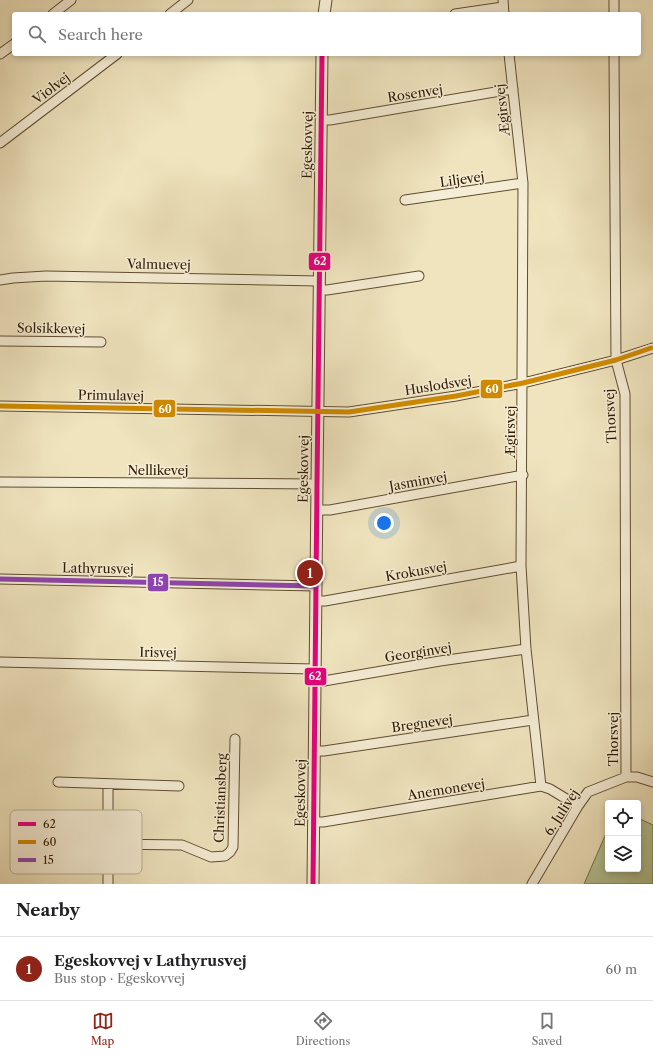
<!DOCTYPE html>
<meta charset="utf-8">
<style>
:root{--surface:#fff;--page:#f2f2f2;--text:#202124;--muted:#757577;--line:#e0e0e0;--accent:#8f2418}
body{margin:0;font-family:"Libre Caslon Text",serif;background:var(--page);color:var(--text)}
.controls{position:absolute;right:12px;bottom:12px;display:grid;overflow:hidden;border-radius:4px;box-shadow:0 2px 6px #0003}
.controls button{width:36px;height:36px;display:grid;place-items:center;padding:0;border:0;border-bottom:1px solid var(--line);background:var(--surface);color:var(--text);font:20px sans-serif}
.you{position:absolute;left:384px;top:523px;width:14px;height:14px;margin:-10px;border:3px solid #fff;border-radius:50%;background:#1a73e8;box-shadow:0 0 0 6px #1a73e833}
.badge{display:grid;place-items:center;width:26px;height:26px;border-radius:50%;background:var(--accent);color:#fff;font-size:13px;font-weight:700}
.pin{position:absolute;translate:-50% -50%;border:2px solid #fff;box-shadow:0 1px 4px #0006}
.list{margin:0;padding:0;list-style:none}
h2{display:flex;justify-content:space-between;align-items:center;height:52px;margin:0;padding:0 16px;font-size:17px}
h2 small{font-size:13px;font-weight:400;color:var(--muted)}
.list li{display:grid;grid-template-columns:26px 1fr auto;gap:12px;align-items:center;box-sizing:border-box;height:64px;padding:0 16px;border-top:1px solid var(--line)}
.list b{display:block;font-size:15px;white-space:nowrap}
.list p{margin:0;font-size:13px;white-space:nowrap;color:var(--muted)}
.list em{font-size:13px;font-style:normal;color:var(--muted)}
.icon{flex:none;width:22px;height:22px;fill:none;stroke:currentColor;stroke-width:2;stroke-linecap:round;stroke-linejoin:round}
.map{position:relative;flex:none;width:653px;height:884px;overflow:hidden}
.search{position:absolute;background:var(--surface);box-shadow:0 2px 6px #0003;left:12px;right:12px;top:12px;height:44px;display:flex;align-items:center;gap:10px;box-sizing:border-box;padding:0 14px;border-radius:4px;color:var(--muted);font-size:15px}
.sheet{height:116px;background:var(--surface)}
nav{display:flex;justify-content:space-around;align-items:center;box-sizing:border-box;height:56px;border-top:1px solid var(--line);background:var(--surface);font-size:11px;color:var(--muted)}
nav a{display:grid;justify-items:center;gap:2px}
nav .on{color:var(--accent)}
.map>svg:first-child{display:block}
.green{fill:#b4c596;stroke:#72704b}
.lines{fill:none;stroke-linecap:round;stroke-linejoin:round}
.minor-casing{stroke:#5f4d30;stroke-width:11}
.tertiary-casing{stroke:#5f4d30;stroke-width:13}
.minor{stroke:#f5edd5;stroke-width:9}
.tertiary{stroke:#f5edd5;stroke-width:11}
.bus-1-casing{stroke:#f5edd5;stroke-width:8}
.bus-2-casing{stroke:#f5edd5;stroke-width:8}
.bus-3-casing{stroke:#f5edd5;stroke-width:8}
.bus-1{stroke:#e5007d;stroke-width:5}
.bus-2{stroke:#cf8a00;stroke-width:5}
.bus-3{stroke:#8e44ad;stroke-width:5}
.labels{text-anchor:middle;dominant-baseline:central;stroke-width:3;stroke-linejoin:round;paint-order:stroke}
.street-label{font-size:13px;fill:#2f1b00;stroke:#f5edd5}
.key{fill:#f5edd5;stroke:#baae95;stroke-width:1}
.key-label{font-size:11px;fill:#2f1b00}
.line-badge{stroke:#f5edd5;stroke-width:1.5}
.badge-label{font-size:11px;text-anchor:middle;font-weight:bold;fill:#fff}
</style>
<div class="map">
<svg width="653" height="884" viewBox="0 0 653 884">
<rect width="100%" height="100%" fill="#efe4be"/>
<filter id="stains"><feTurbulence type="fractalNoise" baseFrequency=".005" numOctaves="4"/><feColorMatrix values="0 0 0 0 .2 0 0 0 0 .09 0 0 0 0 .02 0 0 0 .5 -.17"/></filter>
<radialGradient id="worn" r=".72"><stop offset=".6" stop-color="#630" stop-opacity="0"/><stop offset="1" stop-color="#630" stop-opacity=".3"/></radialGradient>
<path class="green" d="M 638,818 L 653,825 L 653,884 L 584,884 L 608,829 L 608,869 L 638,869 Z"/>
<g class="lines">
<g class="minor-casing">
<path id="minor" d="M 503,0 L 504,14
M 614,0 L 614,14
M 53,14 L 71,0
M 170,14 L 188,0
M 455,14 L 503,7
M 0,54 L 14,44
M 509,54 L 523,183 L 521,566 L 526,649 L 541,786
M 614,54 L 616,360 L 625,394 L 626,777
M 321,120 L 330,120 L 513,89
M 0,143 L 117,54
M 405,200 L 523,183
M 0,280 L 13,278 L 46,276 L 319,281
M 319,290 L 327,290 L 419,276
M 0,341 L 101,342
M 0,406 L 349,412 L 456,396 L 523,383 L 616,360 L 653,348
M 0,482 L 317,484
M 317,510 L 330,510 L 523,475
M 0,579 L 316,586
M 316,601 L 325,601 L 521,566
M 0,662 L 315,669
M 315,681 L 324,681 L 440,661 L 526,649
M 315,751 L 324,751 L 533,720
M 58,782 L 179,786
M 314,822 L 323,822 L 541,786 L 550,789 L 578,806
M 108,844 L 182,845 L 211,857 L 225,856 L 230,852 L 233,847 L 235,739
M 108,884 L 108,784
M 532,884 L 578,806 L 588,792 L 626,777 L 637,777 L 653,782"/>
</g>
<g class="tertiary-casing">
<path id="tertiary" d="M 324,14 L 326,0
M 313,884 L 317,484 L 322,54"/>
</g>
<use href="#minor" class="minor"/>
<use href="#tertiary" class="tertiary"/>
<g class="bus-1-casing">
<path id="bus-1" d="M 313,884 L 317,484 L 322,54"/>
</g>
<g class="bus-2-casing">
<path id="bus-2" d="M 0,406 L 349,412 L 456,396 L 523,383 L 616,360 L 651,348"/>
</g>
<g class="bus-3-casing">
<path id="bus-3" d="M 0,579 L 316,586"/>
</g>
<use href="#bus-1" class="bus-1"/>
<use href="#bus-2" class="bus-2"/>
<use href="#bus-3" class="bus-3"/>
</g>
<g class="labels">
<g class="street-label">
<text transform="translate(51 88) rotate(-37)">Violvej</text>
<text transform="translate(415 93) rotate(-9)">Rosenvej</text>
<text transform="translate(502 110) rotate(-96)">Ægirsvej</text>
<text transform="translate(307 145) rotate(-89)">Egeskovvej</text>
<text transform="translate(462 179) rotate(-8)">Liljevej</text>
<text transform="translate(159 264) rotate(1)">Valmuevej</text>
<text transform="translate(51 328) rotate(1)">Solsikkevej</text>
<text transform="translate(438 385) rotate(-9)">Huslodsvej</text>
<text transform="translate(111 395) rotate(1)">Primulavej</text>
<text transform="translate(610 416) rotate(-93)">Thorsvej</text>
<text transform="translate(510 432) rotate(-90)">Ægirsvej</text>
<text transform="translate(303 469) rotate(-89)">Egeskovvej</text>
<text x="158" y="470">Nellikevej</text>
<text transform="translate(418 481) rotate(-10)">Jasminvej</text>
<text transform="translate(98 568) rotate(1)">Lathyrusvej</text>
<text transform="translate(416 571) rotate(-10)">Krokusvej</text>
<text transform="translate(158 652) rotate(1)">Irisvej</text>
<text transform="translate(418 652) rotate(-9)">Georginvej</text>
<text transform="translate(422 723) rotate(-8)">Bregnevej</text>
<text transform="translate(613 739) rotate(-90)">Thorsvej</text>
<text transform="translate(446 789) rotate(-9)">Anemonevej</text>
<text transform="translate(300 793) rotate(-89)">Egeskovvej</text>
<text transform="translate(220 798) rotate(-88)">Christiansberg</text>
<text transform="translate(561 812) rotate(-57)">6. Julivej</text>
</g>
</g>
<rect x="10" y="810" width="132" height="64" rx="6" class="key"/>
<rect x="18" y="822" width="18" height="4" fill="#e5007d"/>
<rect x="18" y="840" width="18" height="4" fill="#cf8a00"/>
<rect x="18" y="858" width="18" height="4" fill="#8e44ad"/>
<g class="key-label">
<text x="43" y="828">62</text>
<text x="43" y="846">60</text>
<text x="43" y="864">15</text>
</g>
<g class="line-badge">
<rect x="308" y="252" width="23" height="19" rx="4" fill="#e5007d"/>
<rect x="480" y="379" width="23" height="20" rx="4" fill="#cf8a00"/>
<rect x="153" y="399" width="23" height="19" rx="4" fill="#cf8a00"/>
<rect x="147" y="573" width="22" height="19" rx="4" fill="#8e44ad"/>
<rect x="304" y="667" width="23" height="19" rx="4" fill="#e5007d"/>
</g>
<g class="badge-label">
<text x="320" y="265">62</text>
<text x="492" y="393">60</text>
<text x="165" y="413">60</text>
<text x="158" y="586">15</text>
<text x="315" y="680">62</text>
</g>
<rect width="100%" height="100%" filter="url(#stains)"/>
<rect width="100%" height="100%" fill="url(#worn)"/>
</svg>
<div class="controls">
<button><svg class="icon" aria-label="locate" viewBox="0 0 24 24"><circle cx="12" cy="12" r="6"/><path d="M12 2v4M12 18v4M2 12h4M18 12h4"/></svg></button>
<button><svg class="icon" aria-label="layers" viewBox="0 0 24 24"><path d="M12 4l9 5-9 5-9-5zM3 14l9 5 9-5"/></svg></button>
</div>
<div class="you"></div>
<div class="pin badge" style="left:310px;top:573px">1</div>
<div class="search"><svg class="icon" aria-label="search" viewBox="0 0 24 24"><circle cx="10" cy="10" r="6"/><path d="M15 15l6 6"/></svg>Search here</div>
</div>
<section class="sheet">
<h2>Nearby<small></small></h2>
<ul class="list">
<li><span class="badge">1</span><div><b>Egeskovvej v Lathyrusvej</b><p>Bus stop · Egeskovvej</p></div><em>60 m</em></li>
</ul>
</section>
<nav>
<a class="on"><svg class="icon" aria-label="map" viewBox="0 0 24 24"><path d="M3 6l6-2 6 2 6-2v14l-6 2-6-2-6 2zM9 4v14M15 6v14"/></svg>Map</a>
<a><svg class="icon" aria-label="directions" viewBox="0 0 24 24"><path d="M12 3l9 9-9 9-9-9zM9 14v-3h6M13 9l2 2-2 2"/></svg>Directions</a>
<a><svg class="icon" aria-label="saved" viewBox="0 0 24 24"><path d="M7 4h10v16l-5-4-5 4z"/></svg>Saved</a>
</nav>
